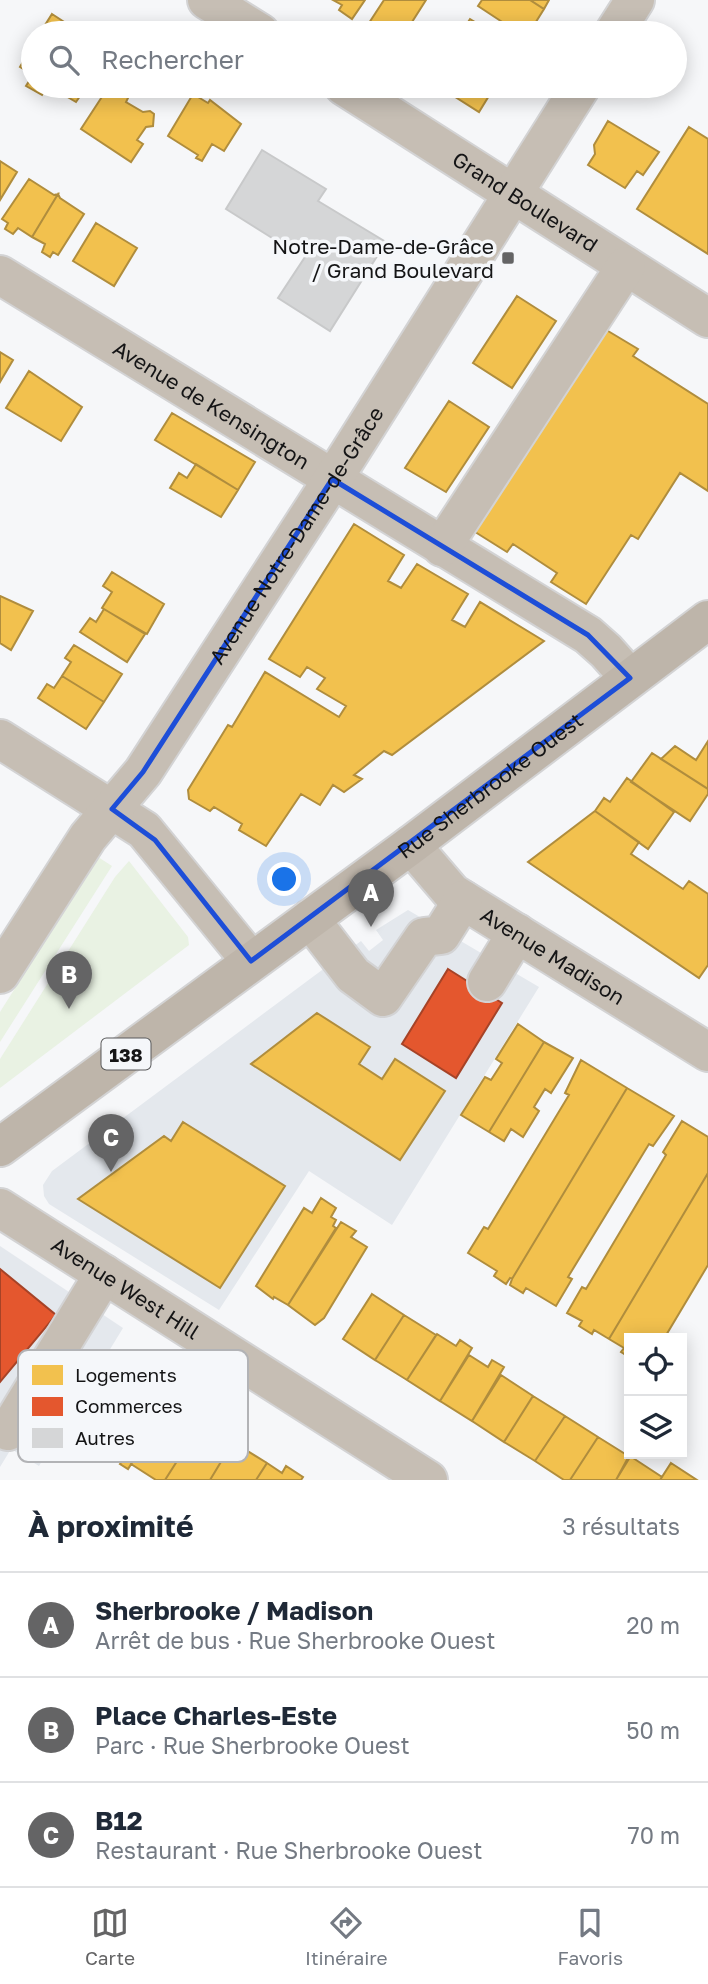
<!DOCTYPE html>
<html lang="fr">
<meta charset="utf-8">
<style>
:root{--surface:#fff;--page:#f6f6f7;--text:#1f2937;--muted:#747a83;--line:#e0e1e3;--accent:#646465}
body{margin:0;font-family:"Golos Text",sans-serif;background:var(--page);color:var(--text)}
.controls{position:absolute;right:21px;bottom:21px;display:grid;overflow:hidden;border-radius:0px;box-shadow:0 4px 18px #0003}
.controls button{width:63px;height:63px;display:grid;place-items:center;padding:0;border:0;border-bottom:2px solid var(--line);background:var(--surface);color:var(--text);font:35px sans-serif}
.you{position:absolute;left:285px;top:880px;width:24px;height:24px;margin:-18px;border:5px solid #fff;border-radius:50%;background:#1a73e8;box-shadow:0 0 0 10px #1a73e833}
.badge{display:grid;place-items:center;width:46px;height:46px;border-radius:50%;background:var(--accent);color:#fff;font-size:23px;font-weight:700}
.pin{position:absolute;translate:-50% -58px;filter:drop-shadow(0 2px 4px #0008)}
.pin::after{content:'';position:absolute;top:37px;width:24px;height:21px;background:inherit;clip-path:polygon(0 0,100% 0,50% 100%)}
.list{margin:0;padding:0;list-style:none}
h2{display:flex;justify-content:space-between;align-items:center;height:91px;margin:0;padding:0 28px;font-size:30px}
h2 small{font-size:23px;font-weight:400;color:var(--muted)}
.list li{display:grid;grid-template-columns:46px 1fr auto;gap:21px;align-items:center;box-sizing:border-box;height:105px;padding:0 28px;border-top:2px solid var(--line)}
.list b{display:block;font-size:26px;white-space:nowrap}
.list p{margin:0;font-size:23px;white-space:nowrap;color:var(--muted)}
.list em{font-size:23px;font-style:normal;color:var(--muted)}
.icon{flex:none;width:38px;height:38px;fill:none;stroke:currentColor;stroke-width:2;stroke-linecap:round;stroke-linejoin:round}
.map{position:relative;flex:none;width:708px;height:1480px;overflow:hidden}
.search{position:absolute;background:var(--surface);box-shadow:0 4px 18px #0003;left:21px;right:21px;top:21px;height:77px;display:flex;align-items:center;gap:18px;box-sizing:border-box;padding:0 24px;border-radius:38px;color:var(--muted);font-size:26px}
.sheet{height:406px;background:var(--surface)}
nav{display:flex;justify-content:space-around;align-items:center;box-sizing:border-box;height:98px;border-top:2px solid var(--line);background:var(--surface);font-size:19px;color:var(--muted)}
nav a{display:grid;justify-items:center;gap:4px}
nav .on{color:var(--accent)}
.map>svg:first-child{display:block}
.built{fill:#e4e8ed}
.green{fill:#e9f2e3}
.homes{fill:#f2c14e;stroke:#b08d3d;stroke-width:2}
.shops{fill:#e4572e;stroke:#a64327;stroke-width:2}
.building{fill:#d5d6d7;stroke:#c8c9ca;stroke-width:2}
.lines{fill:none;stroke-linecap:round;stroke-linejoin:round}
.minor-casing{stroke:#d3d3d4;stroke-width:42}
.major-casing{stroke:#d3d3d4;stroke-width:42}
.minor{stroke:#c6beb4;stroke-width:38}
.major{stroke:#beb5aa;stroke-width:38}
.marked{fill:none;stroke:#1d4ed8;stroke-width:5;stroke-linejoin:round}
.poi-dot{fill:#646465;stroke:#f5f7fa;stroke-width:2.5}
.labels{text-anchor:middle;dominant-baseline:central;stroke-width:7;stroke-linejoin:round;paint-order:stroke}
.shield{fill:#f5f7fa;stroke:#58595a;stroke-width:2}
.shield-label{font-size:19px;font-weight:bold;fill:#151516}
.street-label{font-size:21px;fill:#151516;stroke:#f5f7fa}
.poi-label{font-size:21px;fill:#151516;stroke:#f5f7fa;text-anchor:end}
.key{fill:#f5f7fa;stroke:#b2b3b6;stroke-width:2}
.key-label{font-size:19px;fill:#151516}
</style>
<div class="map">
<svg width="708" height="1480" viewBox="0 0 708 1480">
<rect width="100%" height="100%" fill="#f6f7f9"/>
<path class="built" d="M 408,910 L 539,987 L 392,1225 L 309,1171 L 219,1310 L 49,1204 L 44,1196 L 43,1185 L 52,1171 L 361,941 L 369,951 L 383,940 L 376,930 Z
M 0,1246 L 123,1328 L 39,1466 L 11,1449 L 0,1467 Z"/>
<path class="green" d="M 98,857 L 112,866 L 0,1042 L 0,1012 Z
M 129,861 L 188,937 L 189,945 L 0,1088 L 0,1059 L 115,877 Z"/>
<path class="homes" d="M 333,0 L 365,0 L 352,19 L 339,10 L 342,5 Z
M 384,0 L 426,0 L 405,33 L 374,33 L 369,30 L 372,25 L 369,23 Z
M 482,0 L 530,0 L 544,9 L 529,33 L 519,33 L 478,6 Z
M 530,0 L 549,0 L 544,9 Z
M 52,14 L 81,33 L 40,33 Z
M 470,19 L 493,33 L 461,33 Z
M 33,45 L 33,86 L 47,86 L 42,95 L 26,86 L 33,75 L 20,67 Z
M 49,86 L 87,86 L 76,102 Z
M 109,86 L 129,96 L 126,102 L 143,112 L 150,111 L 154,114 L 153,126 L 146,127 L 137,140 L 143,144 L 131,162 L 81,129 Z
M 438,86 L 495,86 L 479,112 Z
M 193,94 L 208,103 L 210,100 L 241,124 L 224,151 L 212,144 L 202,161 L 196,158 L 198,155 L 168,136 Z
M 608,121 L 659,152 L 643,175 L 637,171 L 625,188 L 588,165 L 595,154 L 594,145 Z
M 689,127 L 708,139 L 708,254 L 637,209 Z
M 0,161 L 17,172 L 0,200 Z
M 29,179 L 54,195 L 58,194 L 32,237 L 18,228 L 13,234 L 5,229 L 8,223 L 2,219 Z
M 58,194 L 60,198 L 84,214 L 58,255 L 53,252 L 50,257 L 42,252 L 45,244 L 32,237 Z
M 96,223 L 137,248 L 114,286 L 73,261 Z
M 517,296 L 556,321 L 512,388 L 473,363 Z
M 603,328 L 638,349 L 633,356 L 708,404 L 708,491 L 680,473 L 638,539 L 631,535 L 586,604 L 551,582 L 557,573 L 513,544 L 507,552 L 472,530 Z
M 0,352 L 13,360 L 0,382 Z
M 29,371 L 82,407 L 61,441 L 6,408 Z
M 449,401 L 489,427 L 446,492 L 405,468 Z
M 172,413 L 255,462 L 238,490 L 155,440 Z
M 196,464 L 238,490 L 221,517 L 170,488 L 179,473 L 187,478 Z
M 354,524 L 404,555 L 388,581 L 401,588 L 417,564 L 468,594 L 452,620 L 465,627 L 480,602 L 544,641 L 392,755 L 384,751 L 354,775 L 362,779 L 344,792 L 333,785 L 320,805 L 301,794 L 266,846 L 239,830 L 242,824 L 214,807 L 210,811 L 189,799 L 188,790 L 228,725 L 232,727 L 265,672 L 339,717 L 346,706 L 317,689 L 325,678 L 307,667 L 300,677 L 269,659 Z
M 112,572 L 164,604 L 147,634 L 102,608 L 112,592 L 103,586 Z
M 0,596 L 33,611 L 11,650 L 0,643 Z
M 104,609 L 145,634 L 127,662 L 80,632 L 90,618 L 96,622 Z
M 74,645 L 122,674 L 104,702 L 62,676 L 71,662 L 65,658 Z
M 62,676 L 104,702 L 86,729 L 38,698 L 47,684 L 54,688 Z
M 708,741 L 708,789 L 661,759 L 675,746 L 696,760 Z
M 652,753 L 708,789 L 708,794 L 690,821 L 631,782 Z
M 627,778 L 674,812 L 648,849 L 595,811 L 604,798 L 610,802 Z
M 595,811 L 639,842 L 631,854 L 683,889 L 689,881 L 708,894 L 708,965 L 699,978 L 528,862 Z
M 317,1013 L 370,1047 L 359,1064 L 382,1079 L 395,1059 L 445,1091 L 400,1160 L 251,1064 Z
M 518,1024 L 544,1042 L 489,1132 L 461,1115 L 485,1077 L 491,1080 L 502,1063 L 496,1059 Z
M 544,1042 L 573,1058 L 551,1093 L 545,1089 L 534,1107 L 539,1111 L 523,1137 L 511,1129 L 504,1141 L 489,1132 Z
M 581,1060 L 627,1088 L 512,1279 L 510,1278 L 506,1284 L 494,1276 L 497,1271 L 468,1253 L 484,1227 L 488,1229 L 569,1095 L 565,1093 Z
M 627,1088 L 674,1116 L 653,1146 L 649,1144 L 568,1277 L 572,1279 L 556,1306 L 526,1288 L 523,1293 L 510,1285 L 512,1279 Z
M 682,1121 L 708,1137 L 708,1173 L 609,1339 L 594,1330 L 592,1334 L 579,1326 L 582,1321 L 567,1313 L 582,1287 L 586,1289 L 666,1155 L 663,1152 Z
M 183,1122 L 285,1186 L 220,1288 L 78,1199 L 164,1136 L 171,1141 Z
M 708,1173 L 708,1265 L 665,1337 L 668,1338 L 629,1338 L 629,1357 L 621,1352 L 624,1348 L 609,1339 Z
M 321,1198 L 336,1208 L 331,1217 L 336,1220 L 333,1226 L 336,1228 L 288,1305 L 274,1297 L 273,1299 L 256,1286 L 304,1208 L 312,1213 Z
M 341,1222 L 356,1231 L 351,1237 L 367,1247 L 324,1318 L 315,1325 L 288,1305 Z
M 372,1294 L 404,1315 L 375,1360 L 343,1339 Z
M 404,1315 L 436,1335 L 407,1380 L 375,1360 Z
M 437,1334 L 456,1346 L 460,1340 L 472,1348 L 440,1401 L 407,1380 Z
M 469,1355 L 488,1367 L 492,1360 L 504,1367 L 472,1421 L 440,1401 Z
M 501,1375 L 533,1396 L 504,1442 L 472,1421 Z
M 138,1382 L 170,1402 L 128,1469 L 120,1464 L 124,1459 L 99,1443 Z
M 533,1396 L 565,1416 L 535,1461 L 504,1442 Z
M 170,1402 L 202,1422 L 165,1480 L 156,1480 L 131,1464 Z
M 565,1416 L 598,1437 L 570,1480 L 564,1480 L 535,1461 Z
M 202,1422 L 233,1442 L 210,1480 L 165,1480 Z
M 598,1437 L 630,1457 L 616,1480 L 570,1480 Z
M 233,1442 L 267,1463 L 256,1480 L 210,1480 Z
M 630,1454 L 635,1454 L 633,1458 L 662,1477 L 660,1480 L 616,1480 Z
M 267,1463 L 282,1473 L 286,1466 L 303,1477 L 301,1480 L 256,1480 Z
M 671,1463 L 697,1480 L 660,1480 Z"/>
<path class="shops" d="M 448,969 L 502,1003 L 456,1078 L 402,1044 Z
M 0,1269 L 56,1315 L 0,1382 Z"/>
<path class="building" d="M 262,150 L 326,189 L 318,201 L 386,242 L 330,331 L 278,298 L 307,254 L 292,243 L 288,248 L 226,209 Z"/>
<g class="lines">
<g class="minor-casing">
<g id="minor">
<path d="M 207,0 L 260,33"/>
<path d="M 614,33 L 635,0"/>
<path id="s1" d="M 344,86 L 708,318"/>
<path id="s2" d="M 0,275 L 588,635 L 606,651 L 630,678"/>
<path d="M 442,547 L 626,266"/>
<path d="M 0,739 L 144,830 L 251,961"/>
<path id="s3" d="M 411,845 L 452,893 L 708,1052"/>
<path d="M 310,919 L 353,975 L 383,997 L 424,937 L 441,935 L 463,900"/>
<path id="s4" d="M 0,974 L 88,837 L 143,772 L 347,457 L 581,86"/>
<path d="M 487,982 L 517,933"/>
<path id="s5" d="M 0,1208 L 428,1480"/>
<path d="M 8,1431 L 104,1274"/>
</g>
</g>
<g class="major-casing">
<g id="major">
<path id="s6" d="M 0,1147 L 411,845 L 708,620"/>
</g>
</g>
<use href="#minor" class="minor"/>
<use href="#major" class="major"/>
</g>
<path class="marked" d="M 332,479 L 588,635 L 630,678 L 251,961 L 155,840 L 112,809 L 143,772 Z"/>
<rect class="poi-dot" x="501" y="251" width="14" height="14" rx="3.5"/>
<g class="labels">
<rect class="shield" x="101.5" y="1038.5" width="49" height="31" rx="5"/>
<g class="shield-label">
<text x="126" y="1054">138</text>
</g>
<g class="street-label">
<text stroke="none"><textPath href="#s1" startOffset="215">Grand Boulevard</textPath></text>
<text stroke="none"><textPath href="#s2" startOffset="248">Avenue de Kensington</textPath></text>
<text stroke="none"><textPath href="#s4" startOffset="530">Avenue Notre-Dame-de-Grâce</textPath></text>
<text stroke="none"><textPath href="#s6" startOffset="609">Rue Sherbrooke Ouest</textPath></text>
<text stroke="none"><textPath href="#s3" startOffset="182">Avenue Madison</textPath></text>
<text stroke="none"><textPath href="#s5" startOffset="149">Avenue West Hill</textPath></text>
</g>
<g class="poi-label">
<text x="494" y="246">Notre-Dame-de-Grâce<tspan x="494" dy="24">/ Grand Boulevard</tspan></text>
</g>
</g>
<rect x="18" y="1350" width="230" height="112" rx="10" class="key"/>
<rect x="32" y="1365" width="31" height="20" fill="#f2c14e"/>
<rect x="32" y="1397" width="31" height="19" fill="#e4572e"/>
<rect x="32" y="1428" width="31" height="20" fill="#d5d6d7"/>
<g class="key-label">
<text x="75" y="1382">Logements</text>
<text x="75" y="1413">Commerces</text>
<text x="75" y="1445">Autres</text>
</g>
</svg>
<div class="controls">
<button><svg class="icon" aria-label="locate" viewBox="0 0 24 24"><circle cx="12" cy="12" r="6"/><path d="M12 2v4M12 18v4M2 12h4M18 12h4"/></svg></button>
<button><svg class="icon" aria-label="layers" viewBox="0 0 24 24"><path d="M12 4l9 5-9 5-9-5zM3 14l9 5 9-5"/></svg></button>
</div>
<div class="you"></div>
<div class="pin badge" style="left:371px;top:927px">A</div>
<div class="pin badge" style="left:69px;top:1009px">B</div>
<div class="pin badge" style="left:111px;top:1172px">C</div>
<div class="search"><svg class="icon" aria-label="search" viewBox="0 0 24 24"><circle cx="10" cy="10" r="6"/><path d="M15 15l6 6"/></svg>Rechercher</div>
</div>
<section class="sheet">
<h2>À proximité<small>3 résultats</small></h2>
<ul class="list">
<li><span class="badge">A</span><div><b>Sherbrooke / Madison</b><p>Arrêt de bus · Rue Sherbrooke Ouest</p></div><em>20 m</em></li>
<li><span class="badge">B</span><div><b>Place Charles-Este</b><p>Parc · Rue Sherbrooke Ouest</p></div><em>50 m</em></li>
<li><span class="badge">C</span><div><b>B12</b><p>Restaurant · Rue Sherbrooke Ouest</p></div><em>70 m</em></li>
</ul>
</section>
<nav>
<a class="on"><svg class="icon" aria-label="map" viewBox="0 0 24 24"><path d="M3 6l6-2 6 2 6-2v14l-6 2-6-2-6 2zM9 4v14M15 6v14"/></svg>Carte</a>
<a><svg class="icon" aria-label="directions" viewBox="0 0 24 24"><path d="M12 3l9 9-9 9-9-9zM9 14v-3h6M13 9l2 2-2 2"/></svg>Itinéraire</a>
<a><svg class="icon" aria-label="saved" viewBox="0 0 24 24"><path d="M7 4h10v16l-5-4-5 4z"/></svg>Favoris</a>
</nav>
